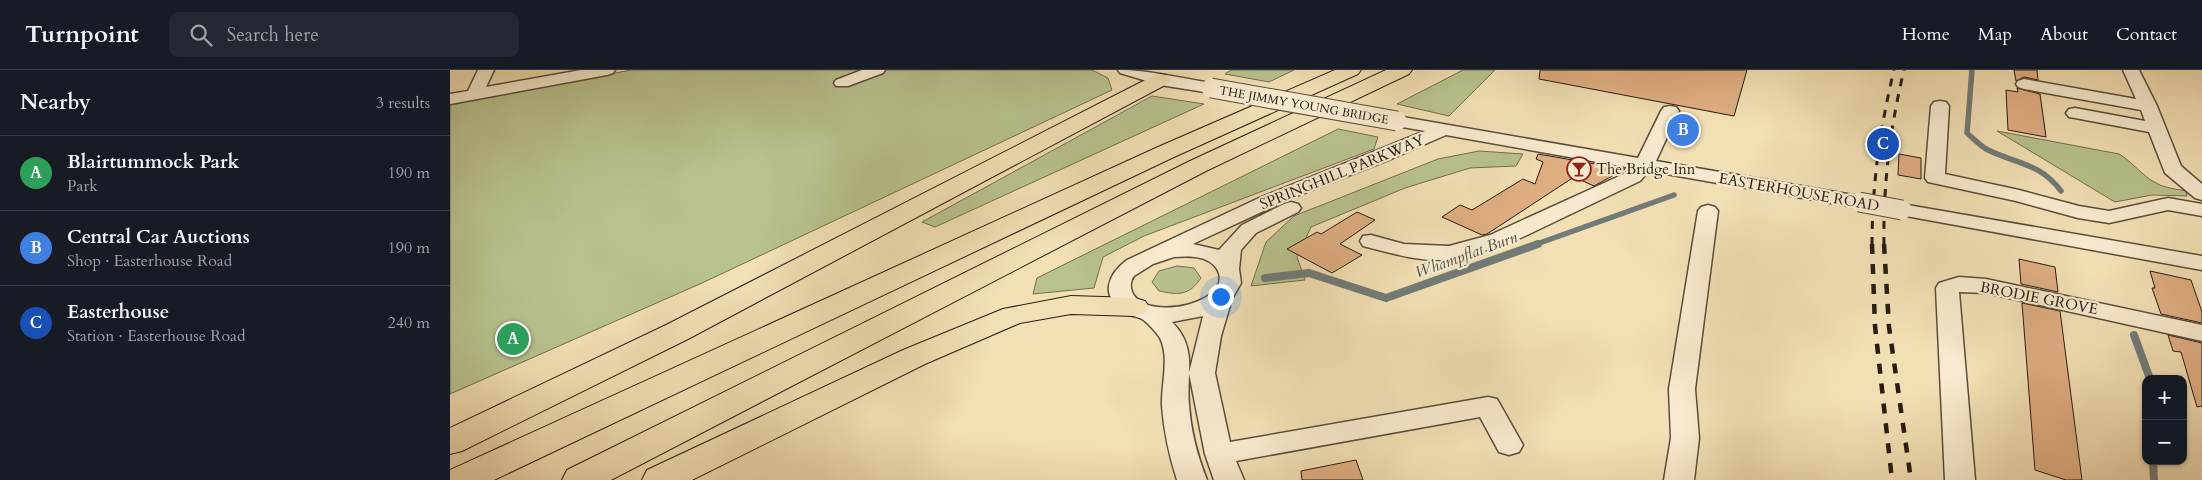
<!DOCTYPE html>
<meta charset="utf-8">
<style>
:root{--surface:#171b24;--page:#242831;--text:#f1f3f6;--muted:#9ea1a6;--line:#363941;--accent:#c59692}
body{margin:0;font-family:Cardo,serif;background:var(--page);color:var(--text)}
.controls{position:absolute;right:15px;bottom:15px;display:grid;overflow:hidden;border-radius:10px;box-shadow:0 1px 4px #0004}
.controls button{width:45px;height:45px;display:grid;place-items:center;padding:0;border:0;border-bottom:1px solid var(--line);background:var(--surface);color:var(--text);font:25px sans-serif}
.you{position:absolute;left:770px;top:226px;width:18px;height:18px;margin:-12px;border:4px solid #fff;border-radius:50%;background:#1a73e8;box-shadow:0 0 0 8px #1a73e833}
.badge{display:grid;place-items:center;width:32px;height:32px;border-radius:50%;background:var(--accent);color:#fff;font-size:16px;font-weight:700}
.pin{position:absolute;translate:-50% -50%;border:2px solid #fff;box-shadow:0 1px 5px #0006}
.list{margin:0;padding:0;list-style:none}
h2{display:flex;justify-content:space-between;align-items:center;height:65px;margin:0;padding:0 20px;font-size:21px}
h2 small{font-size:16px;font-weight:400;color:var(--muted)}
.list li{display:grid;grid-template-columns:32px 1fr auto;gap:15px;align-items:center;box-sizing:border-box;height:75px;padding:0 20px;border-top:1px solid var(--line)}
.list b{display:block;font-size:19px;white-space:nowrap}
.list p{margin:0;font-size:16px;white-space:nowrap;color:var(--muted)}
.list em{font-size:16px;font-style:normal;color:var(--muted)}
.icon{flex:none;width:28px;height:28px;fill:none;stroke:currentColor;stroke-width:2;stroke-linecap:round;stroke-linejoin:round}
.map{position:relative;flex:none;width:1752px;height:410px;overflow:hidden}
header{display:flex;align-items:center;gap:30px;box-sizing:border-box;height:70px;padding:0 25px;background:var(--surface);border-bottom:1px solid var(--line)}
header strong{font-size:24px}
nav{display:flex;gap:28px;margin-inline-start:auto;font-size:18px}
.search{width:350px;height:45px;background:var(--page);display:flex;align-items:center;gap:12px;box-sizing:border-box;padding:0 18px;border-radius:10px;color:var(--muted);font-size:19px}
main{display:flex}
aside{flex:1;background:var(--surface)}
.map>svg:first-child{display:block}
.green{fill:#b8c28f;stroke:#706f51}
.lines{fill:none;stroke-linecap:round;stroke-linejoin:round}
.stream-far1{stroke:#717b77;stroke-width:5.5}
.stream{stroke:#717b77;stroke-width:8}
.building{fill:#dfae83;stroke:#281c13}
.minor-casing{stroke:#5a4d3b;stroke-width:3}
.highway-casing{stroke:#281c13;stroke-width:2}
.minor{fill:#f7eace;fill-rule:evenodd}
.highway{fill:#f2dfb4;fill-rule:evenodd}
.rail-far1{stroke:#281c13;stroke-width:3;stroke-dasharray:8 8;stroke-linecap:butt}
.rail{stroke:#281c13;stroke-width:4.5;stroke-dasharray:10 10;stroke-linecap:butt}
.minor-bridge-casing{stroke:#5a4d3b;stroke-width:21;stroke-linecap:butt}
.minor-bridge{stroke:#f7eace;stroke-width:19}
.labels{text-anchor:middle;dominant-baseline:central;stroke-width:4.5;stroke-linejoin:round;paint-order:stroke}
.far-street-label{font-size:12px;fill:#281c13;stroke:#f7eace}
.poi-label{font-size:15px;fill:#281c13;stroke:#f7eace;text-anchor:start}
.street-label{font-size:15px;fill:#281c13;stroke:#f7eace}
.water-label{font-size:16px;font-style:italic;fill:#52534d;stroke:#f7eace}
</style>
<header>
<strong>Turnpoint</strong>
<div class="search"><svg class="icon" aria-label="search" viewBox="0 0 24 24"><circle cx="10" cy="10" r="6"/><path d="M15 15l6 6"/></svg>Search here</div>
<nav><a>Home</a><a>Map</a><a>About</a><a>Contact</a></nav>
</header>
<main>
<aside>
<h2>Nearby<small>3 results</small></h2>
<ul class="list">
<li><span class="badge" style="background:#2e9e5b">A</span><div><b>Blairtummock Park</b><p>Park</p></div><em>190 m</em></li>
<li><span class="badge" style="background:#3f7fe0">B</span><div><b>Central Car Auctions</b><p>Shop · Easterhouse Road</p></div><em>190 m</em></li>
<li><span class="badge" style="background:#1a4fb4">C</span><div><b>Easterhouse</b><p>Station · Easterhouse Road</p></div><em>240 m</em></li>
</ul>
</aside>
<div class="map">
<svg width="1752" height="410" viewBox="0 0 1752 410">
<rect width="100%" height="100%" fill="#f2dfb4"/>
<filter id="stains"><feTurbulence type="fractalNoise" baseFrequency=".004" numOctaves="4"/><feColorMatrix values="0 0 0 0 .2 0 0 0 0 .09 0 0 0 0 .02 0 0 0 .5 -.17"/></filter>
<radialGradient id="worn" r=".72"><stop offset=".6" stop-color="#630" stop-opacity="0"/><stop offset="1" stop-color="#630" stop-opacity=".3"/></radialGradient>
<path class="green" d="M 181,0 L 642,0 L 658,8 L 662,20 L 252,213 L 0,324 L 0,35 Z
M 781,0 L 844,0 L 819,12 L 775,4 Z
M 1013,0 L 1045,0 L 999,46 L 947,34 Z
M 702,26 L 754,34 L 485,157 L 472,152 Z
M 888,59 L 928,67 L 924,79 L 694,166 L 653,187 L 644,218 L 583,224 L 587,208 Z
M 1547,61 L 1669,84 C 1683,92 1692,106 1706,113 C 1714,118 1727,119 1736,121 L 1737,126 L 1702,125 L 1665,132 Z
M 1029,81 L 1073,84 L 1066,96 L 1020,98 L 955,118 L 861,157 L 847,187 L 855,210 L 801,216 L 816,172 L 844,146 L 988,89 Z
M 727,196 L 744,198 L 751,208 C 739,226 728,225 709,221 L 702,212 L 709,201 Z"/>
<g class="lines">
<path class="stream-far1" d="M 1522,0 L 1517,63 C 1524,69 1530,76 1538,80 C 1567,94 1590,93 1611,121
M 1084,175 L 1224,125"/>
<path class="stream" d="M 815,208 L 859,203 L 936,228 L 1088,174
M 1684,265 L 1700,309
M 1703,391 L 1704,410"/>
</g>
<path class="building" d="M 1090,0 L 1297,0 L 1284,46 L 1089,9 Z
M 1564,0 L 1587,0 L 1588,10 L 1574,7 L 1566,11 Z
M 1567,18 L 1590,24 L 1596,67 L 1558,60 L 1556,20 L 1568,22 Z
M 1088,84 L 1175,99 L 1144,116 L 1124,107 L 1037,164 L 1032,165 L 992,147 L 1010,135 L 1022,140 L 1073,109 L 1085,114 L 1093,92 L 1086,89 Z
M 1449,84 L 1471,88 L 1471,109 L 1448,105 Z
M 907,142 L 925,150 L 890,174 L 912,185 L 882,203 L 837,179 L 867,162 L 871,164 Z
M 1569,189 L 1605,197 L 1608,222 L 1571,214 Z
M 1700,201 L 1741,210 L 1752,242 L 1752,253 L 1711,244 L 1702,218 L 1705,218 Z
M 1572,233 L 1610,241 L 1632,410 L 1616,410 L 1585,400 Z
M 1718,265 L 1752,273 L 1752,336 L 1747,337 L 1731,282 L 1723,281 Z
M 906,390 L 913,410 L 852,410 L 851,401 Z"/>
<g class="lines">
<g class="minor-casing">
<path id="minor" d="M 28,0 L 44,0 L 36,17 L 131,0 L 165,0 L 163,3 L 157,5 L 0,34 L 0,24 L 18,21 Z
M 412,0 L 435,0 L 433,3 L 398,16 L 386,16 L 384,13 L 386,10 Z
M 668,0 C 699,0 730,8 761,13 L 767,15 L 769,18 L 767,21 L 761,23 L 710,15 L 670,3 Z
M 1673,0 L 1689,0 L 1707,36 L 1731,96 L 1752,114 L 1752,130 L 1745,128 L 1715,103 L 1699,62 L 1625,48 L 1619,47 L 1616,43 L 1619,39 L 1625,38 L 1695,51 L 1691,40 L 1574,19 L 1568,17 L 1566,14 L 1568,11 L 1574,9 L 1686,29 Z
M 1490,31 L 1496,32 L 1499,36 L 1495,104 L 1569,120 L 1629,136 L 1659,141 L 1718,128 L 1752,134 L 1752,146 L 1718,140 L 1659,153 L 1628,148 L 1566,131 L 1478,112 L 1475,108 L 1481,36 L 1484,32 Z
M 1220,36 L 1226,37 L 1229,41 L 1206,91 L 1409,126 L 1416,128 L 1419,132 L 1416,136 L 1409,138 L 1199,101 L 1190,111 L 1056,175 L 1007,188 C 978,195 941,183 913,176 L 910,171 L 913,166 L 921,165 L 954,174 L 999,176 L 1040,165 L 1176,103 L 1181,98 L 996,65 L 941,89 L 839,129 L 743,174 L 769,180 L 792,155 L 834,134 L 841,132 L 848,134 L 851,138 L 848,142 L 806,163 L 791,180 L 789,199 L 791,213 L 782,229 L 771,266 L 765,303 L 780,372 L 1038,327 L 1047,329 L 1073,375 L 1069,382 L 1059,385 L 1049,382 L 1030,347 L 786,391 L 794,410 L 764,410 L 755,384 L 739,303 L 753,246 L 722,252 C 748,278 736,303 739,335 C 741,362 747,385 757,410 L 727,410 C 719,385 714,362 712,336 C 711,314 720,288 710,268 C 707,263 697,252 692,249 C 686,246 679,246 674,242 C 650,226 657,205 677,190 L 809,128 L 975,61 L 941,55 L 938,51 L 941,47 L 947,46 L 1188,88 L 1211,41 L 1214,37 ZM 724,187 C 738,186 758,185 767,199 C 786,231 700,253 683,224 C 680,218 680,211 684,206 L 703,194 Z
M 1452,134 L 1752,186 L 1752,200 L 1445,144 L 1442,140 L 1445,136 Z
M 1258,135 L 1265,137 L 1268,141 L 1245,319 L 1249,368 L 1244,410 L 1214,410 L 1221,368 L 1219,319 L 1248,141 L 1251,137 Z
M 1509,207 L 1536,209 L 1752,255 L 1752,271 L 1536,223 L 1509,222 L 1525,410 L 1495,410 L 1486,218 L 1489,213 Z"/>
</g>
<g class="highway-casing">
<path id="highway" d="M 885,0 L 911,0 L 908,4 L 724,87 L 44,410 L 0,410 L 0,400 L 708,77 Z
M 936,0 L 962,0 L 959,4 L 756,101 L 161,410 L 112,410 L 117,400 L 740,91 Z
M 710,4 L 717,6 L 720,10 L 717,14 L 238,269 L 12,381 L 0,384 L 0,358 L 216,255 L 703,6 Z
M 621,226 L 685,228 L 695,231 L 699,237 L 695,243 L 685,246 L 621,244 L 570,253 L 475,294 L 242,410 L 192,410 L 197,400 L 453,280 L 553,239 Z"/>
</g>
<use href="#minor" class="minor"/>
<use href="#highway" class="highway"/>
<path class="rail-far1" d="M 1422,175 C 1422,115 1430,58 1444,0
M 1434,175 C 1433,115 1440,58 1454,0"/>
<path class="rail" d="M 1422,174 L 1425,256 L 1442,410
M 1434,174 L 1439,257 L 1461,410"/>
<g class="minor-bridge-casing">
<path id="minor-bridge" d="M 761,18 L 947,51
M 1409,132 L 1452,140"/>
</g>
<use href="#minor-bridge" class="minor-bridge"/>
</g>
<defs>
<g id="bar-ring" transform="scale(1.25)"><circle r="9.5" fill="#f7eace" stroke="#8f2418" stroke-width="1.5"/><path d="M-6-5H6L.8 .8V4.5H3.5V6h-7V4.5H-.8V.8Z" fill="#8f2418"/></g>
</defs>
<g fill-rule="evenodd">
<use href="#bar-ring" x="1129" y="99"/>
</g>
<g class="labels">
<g class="far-street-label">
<text transform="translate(854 35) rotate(10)">THE JIMMY YOUNG BRIDGE</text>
</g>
<g class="poi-label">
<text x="1146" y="99">The Bridge Inn</text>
</g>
<g class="street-label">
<text transform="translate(892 102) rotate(-22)">SPRINGHILL PARKWAY</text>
<text transform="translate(1349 122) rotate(10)">EASTERHOUSE ROAD</text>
<text transform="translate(1589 228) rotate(11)">BRODIE GROVE</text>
</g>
<g class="water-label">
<text transform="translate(1016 185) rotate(-20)">Whampflat Burn</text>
</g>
</g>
<rect width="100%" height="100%" filter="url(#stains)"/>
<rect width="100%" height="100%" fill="url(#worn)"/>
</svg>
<div class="controls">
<button>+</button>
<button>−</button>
</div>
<div class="you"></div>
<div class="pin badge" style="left:63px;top:269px;background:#2e9e5b">A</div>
<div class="pin badge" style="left:1233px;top:60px;background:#3f7fe0">B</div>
<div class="pin badge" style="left:1433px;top:74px;background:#1a4fb4">C</div>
</div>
</main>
